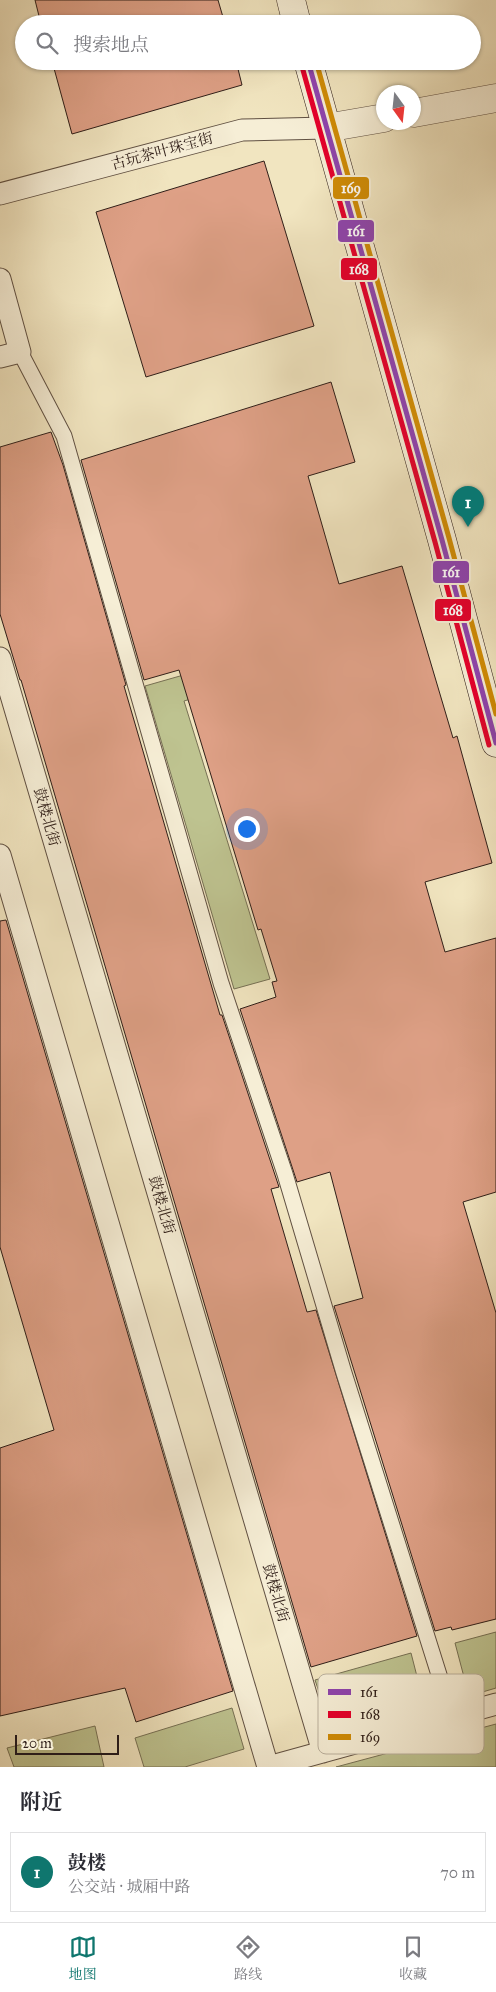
<!DOCTYPE html>
<html lang="zh">
<meta charset="utf-8">
<style>
:root{--surface:#fff;--page:#f2f2f3;--text:#2b2b33;--muted:#7c7c81;--line:#e1e1e2;--accent:#0f766e}
body{margin:0;font-family:"IM FELL Great Primer","Noto Serif SC",serif;background:var(--page);color:var(--text)}
.compass{position:absolute;left:376px;top:85px;width:45px;height:45px;border-radius:50%;background:var(--surface);box-shadow:0 1px 4px #0004;rotate:165deg}
.scale{position:absolute;left:15px;bottom:12px;width:104px;box-sizing:border-box;padding-left:5px;border:2px solid #2f1e18;border-top:0;font-size:14px;line-height:18px;white-space:nowrap;color:#2f1e18;-webkit-text-stroke:4px #f6eed6;paint-order:stroke}
.you{position:absolute;left:246px;top:828px;width:18px;height:18px;margin:-12px;border:4px solid #fff;border-radius:50%;background:#1a73e8;box-shadow:0 0 0 8px #1a73e833}
.badge{display:grid;place-items:center;width:32px;height:32px;border-radius:50%;background:var(--accent);color:#fff;font-size:16px;font-weight:700}
.pin{position:absolute;translate:-50% -41px;filter:drop-shadow(0 1px 2px #0008)}
.pin::after{content:'';position:absolute;top:26px;width:18px;height:15px;background:inherit;clip-path:polygon(0 0,100% 0,50% 100%)}
.list{margin:0;padding:0;list-style:none}
h2{display:flex;justify-content:space-between;align-items:center;height:65px;margin:0;padding:0 20px;font-size:21px}
h2 small{font-size:16px;font-weight:400;color:var(--muted)}
.list li{display:grid;grid-template-columns:32px 1fr auto;gap:15px;align-items:center;box-sizing:border-box;height:80px;margin:0 10px 10px;padding:0 10px;border:1px solid var(--line);border-radius:0px}
.list b{display:block;font-size:19px;white-space:nowrap}
.list p{margin:0;font-size:16px;white-space:nowrap;color:var(--muted)}
.list em{font-size:16px;font-style:normal;color:var(--muted)}
.icon{flex:none;width:28px;height:28px;fill:none;stroke:currentColor;stroke-width:2;stroke-linecap:round;stroke-linejoin:round}
.map{position:relative;flex:none;width:496px;height:1767px;overflow:hidden}
.search{position:absolute;background:var(--surface);box-shadow:0 1px 4px #0004;left:15px;right:15px;top:15px;height:55px;display:flex;align-items:center;gap:12px;box-sizing:border-box;padding:0 18px;border-radius:28px;color:var(--muted);font-size:19px}
.sheet{height:155px;background:var(--surface)}
nav{display:flex;justify-content:space-around;align-items:center;box-sizing:border-box;height:70px;border-top:1px solid var(--line);background:var(--surface);font-size:14px;color:var(--muted)}
nav a{display:grid;justify-items:center;gap:2px}
nav .on{color:var(--accent)}
.map>svg:first-child{display:block}
.green{fill:#bec390;stroke:#767054}
.building{fill:#dea086;stroke:#2f1e18}
.lines{fill:none;stroke-linecap:round;stroke-linejoin:round}
.service-casing{stroke:#605042;stroke-width:17}
.pedestrian-casing{stroke:#605042;stroke-width:23}
.minor-casing{stroke:#605042;stroke-width:29}
.secondary-casing{stroke:#2f1e18;stroke-width:29}
.service{stroke:#f6eed6;stroke-width:15}
.pedestrian{stroke:#f6eed6;stroke-width:21}
.minor{stroke:#f6eed6;stroke-width:28}
.secondary{stroke:#f6eed6;stroke-width:28}
.bus-1-casing{stroke:#f6eed6;stroke-width:9}
.bus-2-casing{stroke:#f6eed6;stroke-width:9}
.bus-3-casing{stroke:#f6eed6;stroke-width:9}
.bus-1{stroke:#8e44ad;stroke-width:5}
.bus-2{stroke:#e4002b;stroke-width:5}
.bus-3{stroke:#cf8b05;stroke-width:5}
.labels{text-anchor:middle;dominant-baseline:central;stroke-width:4;stroke-linejoin:round;paint-order:stroke}
.street-label{font-size:15px;fill:#2f1e18;stroke:#f6eed6}
.key{fill:#f6eed6;stroke:#bab09d;stroke-width:1}
.key-label{font-size:14px;fill:#2f1e18}
.line-badge{stroke:#f6eed6;stroke-width:2}
.badge-label{font-size:14px;text-anchor:middle;font-weight:bold;fill:#fff}
</style>
<div class="map">
<svg width="496" height="1767" viewBox="0 0 496 1767">
<rect width="100%" height="100%" fill="#f1e5c0"/>
<filter id="stains"><feTurbulence type="fractalNoise" baseFrequency=".004" numOctaves="4"/><feColorMatrix values="0 0 0 0 .2 0 0 0 0 .09 0 0 0 0 .02 0 0 0 .5 -.17"/></filter>
<radialGradient id="worn" r=".72"><stop offset=".6" stop-color="#630" stop-opacity="0"/><stop offset="1" stop-color="#630" stop-opacity=".3"/></radialGradient>
<path class="green" d="M 208,668 L 215,692 L 184,701 L 270,979 L 234,989 L 145,686 Z
M 496,1632 L 496,1688 L 469,1696 L 455,1643 Z
M 411,1653 L 422,1696 L 329,1722 L 315,1680 Z
M 232,1708 L 244,1749 L 185,1767 L 144,1767 L 135,1738 Z
M 496,1724 L 496,1767 L 336,1767 Z
M 95,1726 L 104,1767 L 14,1767 L 7,1748 Z"/>
<path class="building" d="M 35,0 L 218,0 L 225,24 L 41,24 Z
M 52,61 L 236,61 L 242,85 L 72,134 Z
M 264,161 L 314,326 L 146,377 L 96,212 Z
M 331,382 L 355,462 L 308,476 L 339,584 L 402,566 L 453,738 L 457,736 L 492,863 L 425,882 L 445,952 L 496,938 L 496,1192 L 463,1202 L 496,1313 L 496,1619 L 452,1630 L 451,1627 L 435,1631 L 334,1306 L 363,1298 L 330,1172 L 297,1182 L 240,1009 L 276,997 L 272,982 L 277,981 L 261,929 L 258,930 L 179,670 L 144,680 L 81,460 Z
M 51,432 L 63,465 L 126,685 L 124,686 L 220,1015 L 222,1015 L 279,1187 L 271,1189 L 307,1312 L 316,1310 L 417,1636 L 311,1667 L 21,680 L 20,680 L 0,614 L 0,447 Z
M 6,920 L 233,1691 L 136,1722 L 125,1688 L 0,1716 L 0,1448 L 54,1430 L 0,1247 L 0,921 Z"/>
<g class="lines">
<g class="service-casing">
<path id="service" d="M 20,352 L 64,436 L 221,983 L 285,1174 L 344,1373 L 452,1716"/>
</g>
<g class="pedestrian-casing">
<path id="pedestrian" d="M 0,194 L 242,130 L 326,128
M 0,279 L 20,352 L 0,357
M 0,658 L 323,1752
M 0,855 L 268,1767
M 268,1767 L 496,1704"/>
</g>
<g class="minor-casing">
<path id="minor" d="M 414,113 L 496,98
M 326,128 L 384,118"/>
</g>
<g class="secondary-casing">
<path id="secondary" d="M 291,0 L 297,24
M 308,61 L 442,540 L 496,743"/>
</g>
<use href="#service" class="service"/>
<use href="#pedestrian" class="pedestrian"/>
<use href="#minor" class="minor"/>
<use href="#secondary" class="secondary"/>
<g class="bus-1-casing">
<path id="bus-1" d="M 308,61 L 442,540 L 496,743"/>
</g>
<g class="bus-2-casing">
<path id="bus-2" d="M 301,63 L 435,542 L 489,745"/>
</g>
<g class="bus-3-casing">
<path id="bus-3" d="M 316,61 L 449,538 L 496,714"/>
</g>
<use href="#bus-1" class="bus-1"/>
<use href="#bus-2" class="bus-2"/>
<use href="#bus-3" class="bus-3"/>
</g>
<g class="labels">
<g class="street-label">
<text transform="translate(162 151) rotate(-15)">古玩茶叶珠宝街</text>
<text transform="translate(47 817) rotate(74)">鼓楼北街</text>
<text transform="translate(162 1205) rotate(74)">鼓楼北街</text>
<text transform="translate(276 1593) rotate(74)">鼓楼北街</text>
</g>
</g>
<rect x="318" y="1674" width="166" height="80" rx="8" class="key"/>
<rect x="328" y="1689" width="23" height="6" fill="#8e44ad"/>
<rect x="328" y="1711" width="23" height="7" fill="#e4002b"/>
<rect x="328" y="1734" width="23" height="6" fill="#cf8b05"/>
<g class="key-label">
<text x="360" y="1697">161</text>
<text x="360" y="1719">168</text>
<text x="360" y="1742">169</text>
</g>
<g class="line-badge">
<rect x="332" y="176" width="38" height="24" rx="5" fill="#cf8b05"/>
<rect x="337" y="219" width="38" height="24" rx="5" fill="#8e44ad"/>
<rect x="340" y="257" width="38" height="24" rx="5" fill="#e4002b"/>
<rect x="432" y="560" width="38" height="24" rx="5" fill="#8e44ad"/>
<rect x="434" y="598" width="38" height="24" rx="5" fill="#e4002b"/>
</g>
<g class="badge-label">
<text x="351" y="193">169</text>
<text x="356" y="236">161</text>
<text x="359" y="274">168</text>
<text x="451" y="577">161</text>
<text x="453" y="615">168</text>
</g>
<rect width="100%" height="100%" filter="url(#stains)"/>
<rect width="100%" height="100%" fill="url(#worn)"/>
</svg>
<svg class="compass" viewBox="-18 -18 36 36"><path d="M0-13l5 13h-10z" fill="#e53935"/><path d="M0 13l5-13h-10z" fill="#7c7c81"/></svg>
<div class="scale">20 m</div>
<div class="you"></div>
<div class="pin badge" style="left:468px;top:527px">1</div>
<div class="search"><svg class="icon" aria-label="search" viewBox="0 0 24 24"><circle cx="10" cy="10" r="6"/><path d="M15 15l6 6"/></svg>搜索地点</div>
</div>
<section class="sheet">
<h2>附近<small></small></h2>
<ul class="list">
<li><span class="badge">1</span><div><b>鼓楼</b><p>公交站 · 城厢中路</p></div><em>70 m</em></li>
</ul>
</section>
<nav>
<a class="on"><svg class="icon" aria-label="map" viewBox="0 0 24 24"><path d="M3 6l6-2 6 2 6-2v14l-6 2-6-2-6 2zM9 4v14M15 6v14"/></svg>地图</a>
<a><svg class="icon" aria-label="directions" viewBox="0 0 24 24"><path d="M12 3l9 9-9 9-9-9zM9 14v-3h6M13 9l2 2-2 2"/></svg>路线</a>
<a><svg class="icon" aria-label="saved" viewBox="0 0 24 24"><path d="M7 4h10v16l-5-4-5 4z"/></svg>收藏</a>
</nav>
